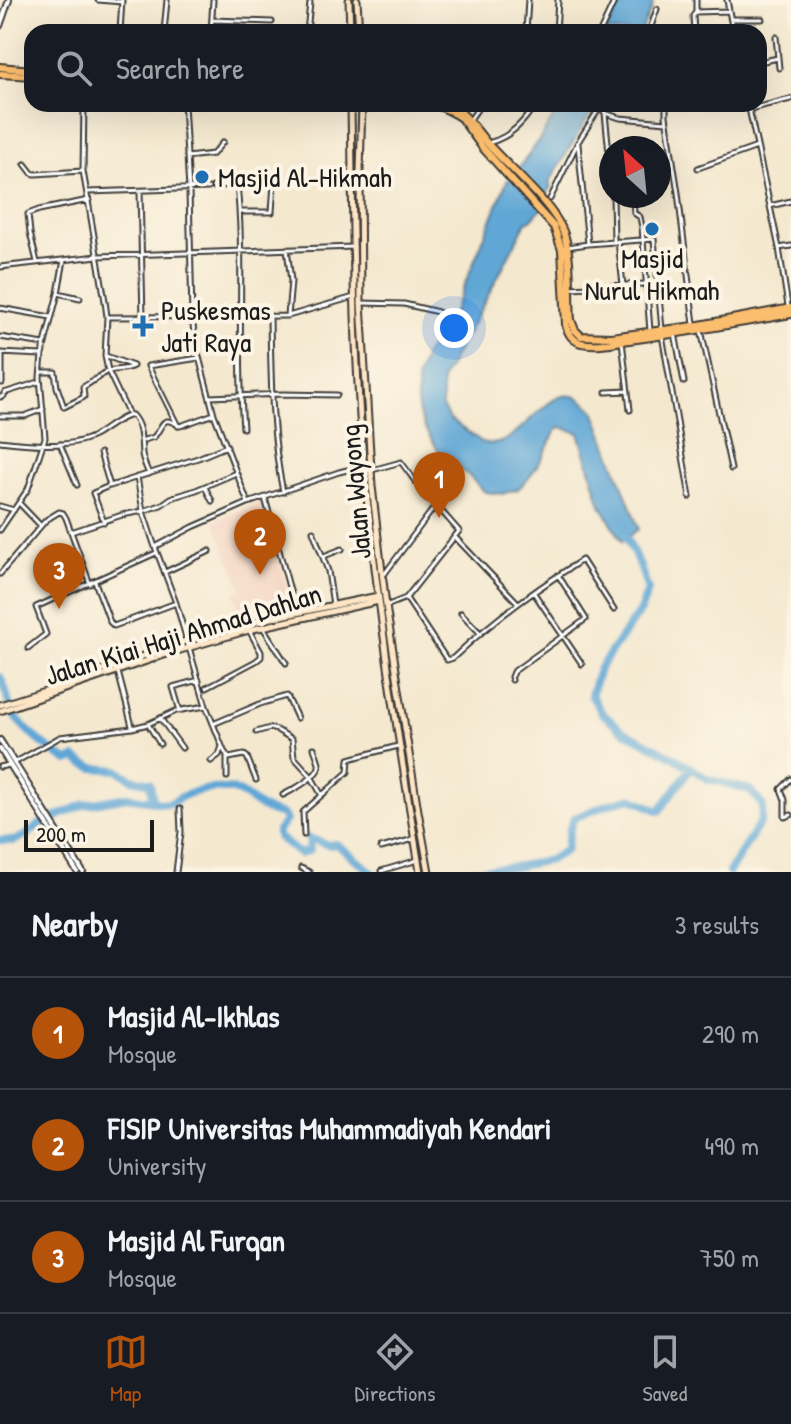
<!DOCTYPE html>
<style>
:root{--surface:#171b24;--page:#20242c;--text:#f1f3f6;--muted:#9ea1a6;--line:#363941;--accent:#b45309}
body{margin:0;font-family:"Patrick Hand",sans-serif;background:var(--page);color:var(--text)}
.compass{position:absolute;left:599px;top:136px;width:72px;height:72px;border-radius:50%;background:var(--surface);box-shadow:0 8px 32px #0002;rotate:333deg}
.scale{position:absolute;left:24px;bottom:20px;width:130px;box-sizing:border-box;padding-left:8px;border:4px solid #1c1c1c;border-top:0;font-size:22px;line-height:28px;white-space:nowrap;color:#1c1c1c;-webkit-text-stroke:6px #fcf5e5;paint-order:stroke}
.you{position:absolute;left:454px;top:328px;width:28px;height:28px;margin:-20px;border:6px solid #fff;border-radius:50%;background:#1a73e8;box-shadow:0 0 0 12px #1a73e833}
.badge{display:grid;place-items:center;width:52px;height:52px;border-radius:50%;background:var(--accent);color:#fff;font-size:26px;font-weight:700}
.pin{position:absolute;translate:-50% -66px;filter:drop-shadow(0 2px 4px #0008)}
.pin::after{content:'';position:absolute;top:42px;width:28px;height:24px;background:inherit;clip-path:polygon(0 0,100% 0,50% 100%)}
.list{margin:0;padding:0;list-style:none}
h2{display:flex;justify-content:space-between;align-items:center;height:104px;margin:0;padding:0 32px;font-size:34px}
h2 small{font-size:26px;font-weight:400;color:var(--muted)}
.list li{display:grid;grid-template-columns:52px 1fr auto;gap:24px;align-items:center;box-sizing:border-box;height:112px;padding:0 32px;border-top:2px solid var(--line)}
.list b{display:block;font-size:30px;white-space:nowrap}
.list p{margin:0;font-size:26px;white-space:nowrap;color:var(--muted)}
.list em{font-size:26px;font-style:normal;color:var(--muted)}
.icon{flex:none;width:44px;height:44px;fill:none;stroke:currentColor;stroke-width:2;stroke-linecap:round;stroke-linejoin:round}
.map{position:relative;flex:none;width:791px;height:872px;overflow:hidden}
.search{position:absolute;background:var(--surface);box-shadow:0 8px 32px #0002;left:24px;right:24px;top:24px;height:88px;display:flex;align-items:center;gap:20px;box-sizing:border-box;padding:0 28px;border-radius:24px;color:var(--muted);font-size:30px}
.sheet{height:440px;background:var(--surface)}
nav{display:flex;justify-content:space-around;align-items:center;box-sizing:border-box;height:112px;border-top:2px solid var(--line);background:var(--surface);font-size:22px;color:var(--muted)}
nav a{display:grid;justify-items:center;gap:4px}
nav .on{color:var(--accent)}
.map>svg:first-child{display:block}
.built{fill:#f4d3c1}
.water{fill:#60a7d6;stroke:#3e6279;stroke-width:2}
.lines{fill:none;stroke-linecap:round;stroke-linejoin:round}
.river{stroke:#60a7d6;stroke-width:8}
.minor-casing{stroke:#3c3b37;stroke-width:7}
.tertiary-casing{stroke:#3c3b37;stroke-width:8}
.secondary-casing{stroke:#3c3b37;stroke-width:9}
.trunk-casing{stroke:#3c3b37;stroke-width:10}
.minor{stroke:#fff;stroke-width:3}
.tertiary{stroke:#fff;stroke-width:4}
.secondary{stroke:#fde5c5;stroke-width:5}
.trunk{stroke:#fbbd6e;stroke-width:6}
.poi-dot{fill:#1f6fb2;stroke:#fcf5e5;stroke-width:3}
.labels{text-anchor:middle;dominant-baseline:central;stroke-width:8;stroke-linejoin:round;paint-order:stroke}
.poi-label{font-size:28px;fill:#1c1c1c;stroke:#fcf5e5;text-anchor:start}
.street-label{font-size:28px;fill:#1c1c1c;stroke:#fcf5e5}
</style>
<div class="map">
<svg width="791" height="872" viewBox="0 0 791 872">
<rect width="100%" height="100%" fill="#fcf5e5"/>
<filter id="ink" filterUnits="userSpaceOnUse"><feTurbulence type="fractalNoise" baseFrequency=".0125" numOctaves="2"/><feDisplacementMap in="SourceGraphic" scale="16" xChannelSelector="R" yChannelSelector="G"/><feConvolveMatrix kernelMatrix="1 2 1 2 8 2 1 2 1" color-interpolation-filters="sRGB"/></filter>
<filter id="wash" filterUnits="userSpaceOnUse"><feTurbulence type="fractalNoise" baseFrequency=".006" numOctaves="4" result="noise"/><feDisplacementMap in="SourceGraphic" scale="32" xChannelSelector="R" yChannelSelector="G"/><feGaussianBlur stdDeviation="1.8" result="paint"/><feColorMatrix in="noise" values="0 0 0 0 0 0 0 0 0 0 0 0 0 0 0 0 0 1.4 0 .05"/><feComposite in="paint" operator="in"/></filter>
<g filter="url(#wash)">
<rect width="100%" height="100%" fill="#f4e8cf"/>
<path class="built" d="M 265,500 L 292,609 L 242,620 L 234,592 L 242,590 L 214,521 Z"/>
<path class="water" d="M 623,0 L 653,0 L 652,7 L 641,32 L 606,32 Z
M 561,104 L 596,104 L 549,183 L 551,187 L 547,193 L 549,200 L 531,220 L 526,222 L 491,290 L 442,379 L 442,407 L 449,419 L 482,442 C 518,456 544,381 579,398 C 584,401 589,406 594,410 L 639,529 L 622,541 L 601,505 L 579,433 L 561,427 L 556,430 L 540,462 L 528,479 L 518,489 L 502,494 L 485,492 L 466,473 L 453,467 L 439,452 L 425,429 L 419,414 L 417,402 L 417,377 L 425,355 L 453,313 L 507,181 C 529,158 545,132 561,104 Z"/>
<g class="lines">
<path class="river" d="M 623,531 L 640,566 L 648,590 L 641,609 L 599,669 L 591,695 L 602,713 L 622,730 L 675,758 L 708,779 L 750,790 L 763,806 L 761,821 L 729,872
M 0,677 C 8,688 6,703 13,714 C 23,729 52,752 68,761 L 75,758 L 82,763 L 94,768 L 118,770 L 132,779 L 150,783 L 153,801 C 173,808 173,799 188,794 C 199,790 214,788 226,789 C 240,789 248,799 259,806 C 266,811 275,813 283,815 L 286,820 L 278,831 L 278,837 L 300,854 L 310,850 L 309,838 L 328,845 L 336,844 L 372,872
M 0,840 L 14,841 L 28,834 L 40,824 L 83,805 L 127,797 L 153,801
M 457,872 L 514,867 L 550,860 L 566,850 L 570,828 L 574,818 L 609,804 L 632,798 L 659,811 L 691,768"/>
</g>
</g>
<g filter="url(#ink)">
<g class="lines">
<g class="minor-casing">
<path id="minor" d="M 98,0 L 122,2
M 696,0 L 696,12 L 729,11
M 727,0 L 733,32
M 731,19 L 762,19
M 212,20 L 272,22
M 120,32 L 122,0
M 164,32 L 167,0
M 211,32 L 213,0
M 307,32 L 310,3
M 526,32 L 528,0
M 556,32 L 558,0
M 600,32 L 615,0
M 649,32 L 657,9
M 694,32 L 693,16 L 696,12
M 778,58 L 779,68
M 759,62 L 778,58 L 776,37
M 84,104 L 83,171 L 105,301 L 107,317 L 105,356 L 108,371 L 129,415
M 184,104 L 189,190 L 192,316 L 195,342 L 214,414 L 248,503
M 666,104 L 666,116 L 678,193 L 694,324
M 748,104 L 779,248 L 788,306
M 600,106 L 605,113 L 611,173
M 750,109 L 791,99
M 605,113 L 620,118 L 667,122
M 469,121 L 481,104
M 488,143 C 509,138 524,123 535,104
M 578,144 L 588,244
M 187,157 L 213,154 L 223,142
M 25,164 L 32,173 L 35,174 L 83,171
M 698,168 L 757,147
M 236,175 C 246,259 236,344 243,428
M 213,187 L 237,184
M 140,191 L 143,318
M 88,192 L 208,188
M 613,196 L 614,240
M 633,196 L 634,213 L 640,217 L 642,227 L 650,331
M 550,199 L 578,142 L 602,104
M 770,206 L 791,201
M 239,212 L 272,212 L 274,183
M 618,241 L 623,285
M 567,247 L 588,244 L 654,239 L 662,330
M 779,248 L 791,246
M 287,249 L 291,281 L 288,316
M 37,262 L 30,233 L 28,214 L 39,210 L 89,200
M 0,267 L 98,256 L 354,247
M 571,288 L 644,284
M 58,293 L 80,298
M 361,303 L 404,304 L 438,312
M 0,308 L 51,317
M 107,317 L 288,316 L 354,297
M 270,317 C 271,376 271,434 283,492
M 701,330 L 731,469
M 675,333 L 684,382
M 662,335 L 690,497
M 0,337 L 44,344
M 622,341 L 630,410
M 0,353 L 42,355
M 2,353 L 2,383
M 106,356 L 133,366
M 41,372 L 55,372 L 57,387 L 64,407 L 84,397 L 83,387 C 91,383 98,377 106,372 C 114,368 125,371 133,366
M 606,392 L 628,391
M 0,397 L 4,396 L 4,393 L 39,382
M 210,397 L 283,394 L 337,395
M 0,416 L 25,416 L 43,409
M 178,426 L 148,366 L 199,358
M 144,440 L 154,437 C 165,423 161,415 180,426 L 214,414
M 0,441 C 27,444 69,449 94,436 C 107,429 117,418 132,415 C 142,426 141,440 142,454 C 143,461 146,467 149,474
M 60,444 L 77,485
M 100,453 L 110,486 L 198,458 L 227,446
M 372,470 L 401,462 L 415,481 L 459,531 L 406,598 L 386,606
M 137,477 L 143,511 L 155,547
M 205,487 L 212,501
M 265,498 L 296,613
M 432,499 L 445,479
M 19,503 L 41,526
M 0,506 L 14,510
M 104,522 L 93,493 L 109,486
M 0,530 L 28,489 L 45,438 L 40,377 L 42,355 L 58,293 L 64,260
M 313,531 L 328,571 L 333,605
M 71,532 L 122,515 L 143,511 L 161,505 L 171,498 L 196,490 L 236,473
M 454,536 L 518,603
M 324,556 L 342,549
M 165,572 L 210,551
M 0,574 L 46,520 L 59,512 L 63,513 L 66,518 L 90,584
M 383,576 L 436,505
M 95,582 L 110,622 L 114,626 L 176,603
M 534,593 L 582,664
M 406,598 L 447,660 L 453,658 C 492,621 536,589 582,560 L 614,610
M 461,613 L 480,633
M 262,626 L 286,663
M 28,648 L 46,634 L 36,607 L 156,553
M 118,672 L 132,726
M 512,680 L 511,677 L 513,672 L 586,619 L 558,575
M 207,687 L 256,661 L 261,657 L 261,652 L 249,630
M 180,711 L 173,687 L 199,680
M 160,718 L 182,748
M 148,724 L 160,744
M 213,724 L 260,704 L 287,696 L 297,718
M 256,732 L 270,728 L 277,730 L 292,739 L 294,757 L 311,776 L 321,794
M 227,757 L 227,777
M 211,761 L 219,755 L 222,746
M 14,763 L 60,737 L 132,728 L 148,724 L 176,711 L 206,706
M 0,767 L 9,765
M 791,779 L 781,789 L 785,800 L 785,817 L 791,815
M 256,780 L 247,757 L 244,755 L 229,758 L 224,751 L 206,706 L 176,603 L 155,547 L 193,527 L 248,503 L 339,472 L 364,466
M 283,795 C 293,790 316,778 319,767 C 320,761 315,753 314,748
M 304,835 L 303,812 L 348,772 L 349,759 L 398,746
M 381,848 L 414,839
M 301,868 L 309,872
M 381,871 L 418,860
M 176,872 L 181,832 L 180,809"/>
</g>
<g class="tertiary-casing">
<path id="tertiary" d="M 0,26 L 9,0
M 0,740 L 83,872
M 0,749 L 77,872"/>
</g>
<g class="secondary-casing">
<path id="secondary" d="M 349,0 L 350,32
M 357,0 L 359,32
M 351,104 C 353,225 353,348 364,468 C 377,604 398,738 420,872
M 362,104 L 360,171 L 361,303 L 372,486 L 386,606 L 418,811 L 429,872
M 0,705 L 48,690 L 188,640 L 267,619 L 378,596
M 0,711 L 170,653 L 249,630 L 379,601"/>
</g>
<g class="trunk-casing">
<path id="trunk" d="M 0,67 L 32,70
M 0,74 L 32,76
M 434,104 L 450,111 L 461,118 L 483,148 L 554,227 L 562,250 L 566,325 C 568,334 572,340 581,343 C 598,347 620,341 637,339 C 689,332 740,323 791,314
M 449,104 C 466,113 475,129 488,144 C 508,167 555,206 564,234 C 572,257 569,295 571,320 L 575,330 L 581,336 L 611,337 L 694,326 L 791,308"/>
</g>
<use href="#minor" class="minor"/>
<use href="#tertiary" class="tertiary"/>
<use href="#secondary" class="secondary"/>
<use href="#trunk" class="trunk"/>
</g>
</g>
<g class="poi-dot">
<circle cx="202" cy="177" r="8"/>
<circle cx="652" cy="229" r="8"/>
<path d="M139 314h8v8h8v8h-8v8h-8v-8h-8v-8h8z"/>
</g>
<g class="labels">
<g class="poi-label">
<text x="218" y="177">Masjid Al-Hikmah</text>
<text x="652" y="258" text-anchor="middle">Masjid<tspan x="652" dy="32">Nurul Hikmah</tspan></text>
<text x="161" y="310">Puskesmas<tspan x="161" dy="32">Jati Raya</tspan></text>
</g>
<g class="street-label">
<text transform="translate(355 492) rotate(-95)">Jalan Wayong</text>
<text transform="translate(183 634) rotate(-17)">Jalan Kiai Haji Ahmad Dahlan</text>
</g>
</g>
</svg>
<svg class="compass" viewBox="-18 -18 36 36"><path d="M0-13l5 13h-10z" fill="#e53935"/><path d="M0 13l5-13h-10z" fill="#9ea1a6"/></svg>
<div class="scale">200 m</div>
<div class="you"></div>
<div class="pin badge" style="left:439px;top:518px">1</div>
<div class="pin badge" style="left:260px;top:575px">2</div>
<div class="pin badge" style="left:59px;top:609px">3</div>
<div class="search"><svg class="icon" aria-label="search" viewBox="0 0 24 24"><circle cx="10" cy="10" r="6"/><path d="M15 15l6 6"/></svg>Search here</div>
</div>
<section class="sheet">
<h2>Nearby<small>3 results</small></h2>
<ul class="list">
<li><span class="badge">1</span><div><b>Masjid Al-Ikhlas</b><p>Mosque</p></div><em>290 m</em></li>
<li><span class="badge">2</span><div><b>FISIP Universitas Muhammadiyah Kendari</b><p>University</p></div><em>490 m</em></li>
<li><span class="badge">3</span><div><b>Masjid Al Furqan</b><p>Mosque</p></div><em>750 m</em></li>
</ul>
</section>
<nav>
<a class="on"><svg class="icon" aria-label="map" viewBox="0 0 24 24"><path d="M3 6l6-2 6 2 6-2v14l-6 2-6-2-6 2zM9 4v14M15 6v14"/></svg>Map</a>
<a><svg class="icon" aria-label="directions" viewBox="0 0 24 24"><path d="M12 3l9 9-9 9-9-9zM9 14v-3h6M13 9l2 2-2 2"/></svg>Directions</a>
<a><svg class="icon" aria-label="saved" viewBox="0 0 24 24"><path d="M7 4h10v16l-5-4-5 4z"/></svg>Saved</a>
</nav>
